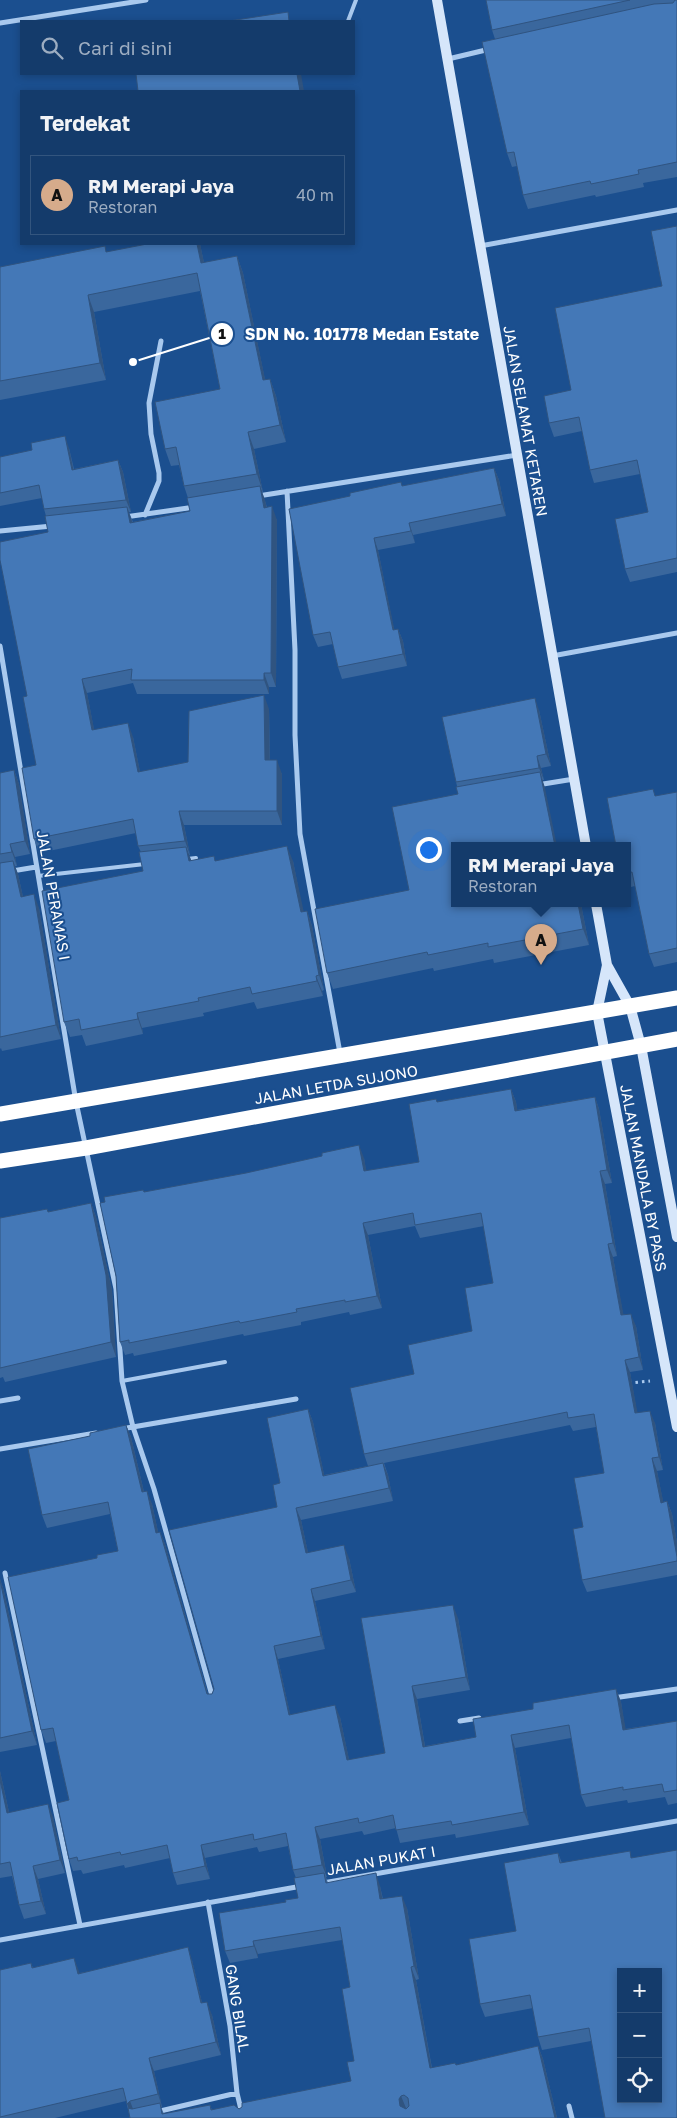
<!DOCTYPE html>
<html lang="id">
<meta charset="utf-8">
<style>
:root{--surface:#143b6b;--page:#214673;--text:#f1f3f6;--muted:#9dadc1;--line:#33557e;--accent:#d6ab8b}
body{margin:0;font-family:"Golos Text",sans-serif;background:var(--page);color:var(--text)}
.controls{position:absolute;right:15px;bottom:15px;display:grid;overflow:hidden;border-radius:0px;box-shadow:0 2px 8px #0003}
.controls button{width:45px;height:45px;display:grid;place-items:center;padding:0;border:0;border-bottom:1px solid var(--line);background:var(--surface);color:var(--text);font:25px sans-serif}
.you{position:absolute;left:428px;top:849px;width:18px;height:18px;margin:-12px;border:4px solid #fff;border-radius:50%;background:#1a73e8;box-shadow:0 0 0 8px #1a73e833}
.badge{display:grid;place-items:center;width:32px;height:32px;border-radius:50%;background:var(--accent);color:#111;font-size:16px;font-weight:700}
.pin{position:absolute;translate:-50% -41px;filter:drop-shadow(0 1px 2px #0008)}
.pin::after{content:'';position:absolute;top:26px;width:18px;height:15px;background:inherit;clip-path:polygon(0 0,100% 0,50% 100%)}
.popup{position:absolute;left:451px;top:842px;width:180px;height:65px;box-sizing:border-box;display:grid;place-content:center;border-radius:0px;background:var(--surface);filter:drop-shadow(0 1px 4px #0005);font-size:16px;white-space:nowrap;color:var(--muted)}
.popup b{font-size:19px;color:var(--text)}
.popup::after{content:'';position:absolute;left:50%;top:100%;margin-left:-10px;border:10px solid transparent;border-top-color:var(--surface)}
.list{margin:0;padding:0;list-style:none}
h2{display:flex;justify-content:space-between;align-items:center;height:65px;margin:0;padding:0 20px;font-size:21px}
h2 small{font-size:16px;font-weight:400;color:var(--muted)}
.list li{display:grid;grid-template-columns:32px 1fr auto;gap:15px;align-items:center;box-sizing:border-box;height:80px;margin:0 10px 10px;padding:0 10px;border:1px solid var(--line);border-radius:0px}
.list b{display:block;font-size:19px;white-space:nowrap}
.list p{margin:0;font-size:16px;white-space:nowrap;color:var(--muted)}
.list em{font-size:16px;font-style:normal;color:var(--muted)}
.icon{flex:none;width:28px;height:28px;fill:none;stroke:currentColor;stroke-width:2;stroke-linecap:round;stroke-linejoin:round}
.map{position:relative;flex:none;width:677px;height:2118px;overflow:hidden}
.search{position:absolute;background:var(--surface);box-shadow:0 2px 8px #0003;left:20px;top:20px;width:335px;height:55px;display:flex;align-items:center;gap:12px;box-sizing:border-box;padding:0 18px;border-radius:0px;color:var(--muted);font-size:19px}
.panel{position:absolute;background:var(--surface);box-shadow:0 2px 8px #0003;left:20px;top:90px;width:335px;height:155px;border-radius:0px}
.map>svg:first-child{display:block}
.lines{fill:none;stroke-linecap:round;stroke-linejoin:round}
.path{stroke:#a9c9ee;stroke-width:3;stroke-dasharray:2.5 4;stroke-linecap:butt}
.lane{stroke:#a9c9ee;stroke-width:4}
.street{stroke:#a9c9ee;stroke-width:5}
.secondary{stroke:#d6e6fa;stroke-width:10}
.highway{stroke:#fff;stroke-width:15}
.wall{fill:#3a679d}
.shaded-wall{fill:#305480}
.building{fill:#4478b7;stroke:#305480;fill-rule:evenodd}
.labels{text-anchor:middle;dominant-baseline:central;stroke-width:4;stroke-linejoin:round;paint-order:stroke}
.street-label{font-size:15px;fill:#fff;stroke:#1b4f8f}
.leader{fill:none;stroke:#fff;stroke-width:2}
.callout-dot{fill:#fff;stroke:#1b4f8f;stroke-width:2}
.mark-label{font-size:15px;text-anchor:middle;font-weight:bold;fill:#111}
.callout-label{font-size:16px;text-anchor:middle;font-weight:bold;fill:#fff;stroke:#1b4f8f;stroke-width:4;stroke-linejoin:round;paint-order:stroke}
</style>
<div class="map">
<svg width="677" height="2118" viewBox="0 0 677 2118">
<rect width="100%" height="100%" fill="#1b4f8f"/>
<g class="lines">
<path class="path" d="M 629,1383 L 650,1381"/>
<path class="lane" d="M 348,21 L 356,0
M 187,859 L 196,858
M 38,876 L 145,864
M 122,1381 L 225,1362"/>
<path class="street" d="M 0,23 L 146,0
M 448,59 L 490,49
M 480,246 L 677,210
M 287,491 L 295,650 L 295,735 L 300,834 L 340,1053
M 258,496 L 517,455
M 145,515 L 159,481 L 159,473 L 151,434 L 149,403 L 161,341
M 125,517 L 195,507
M 0,531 L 52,526
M 0,646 L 76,1102 L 116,1289 L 122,1381 L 133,1427 L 154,1489 L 213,1699
M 552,656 L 677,633
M 537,785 L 574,779
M 0,873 L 36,867
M 0,1401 L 18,1398
M 121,1429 L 296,1399
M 0,1449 L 96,1433
M 5,1573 L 80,1925
M 613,1698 L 677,1689
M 460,1721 L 479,1718
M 323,1883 L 677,1821
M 208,1902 L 230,2026 L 237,2093 L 243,2118
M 0,1940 L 302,1886
M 569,2106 L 572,2118
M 156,2112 L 237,2093"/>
<path class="secondary" d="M 437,0 L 586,846
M 596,904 L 607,965 L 630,1006 L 641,1046 L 677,1237
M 607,965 L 597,1012 L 677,1427"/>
<path class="highway" d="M 0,1114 L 677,998
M 0,1161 L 86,1148 L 677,1039"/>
</g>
<path class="wall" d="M 486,0 L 677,0 L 677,177 L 643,183 L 644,187 L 596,197 L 595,195 L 528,209 L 523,195 L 517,166 L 512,167 L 507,153 L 495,39 L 492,30 Z
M 677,226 L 677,572 L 630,582 L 625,569 L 648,512 L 640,474 L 594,483 L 590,470 L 582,431 L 554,437 L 549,423 L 571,390 L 662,286 Z
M 200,244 L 204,263 L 237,256 L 243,273 L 265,380 L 270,379 L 276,396 L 286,442 L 254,449 L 263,492 L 262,492 L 267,507 L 277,520 L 276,687 L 269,687 L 269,694 L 137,694 L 133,683 L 87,693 L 94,730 L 133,737 L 140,772 L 188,762 L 269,709 L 270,760 L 282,774 L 282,825 L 184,825 L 190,855 L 189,855 L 191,861 L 293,861 L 303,912 L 307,911 L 312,926 L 324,990 L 322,991 L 323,996 L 257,1009 L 254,1002 L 203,1013 L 204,1016 L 142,1028 L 143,1034 L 86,1046 L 82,1035 L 70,1037 L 64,1022 L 143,871 L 141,852 L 138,846 L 136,833 L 39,853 L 34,839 L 36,765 L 27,696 L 48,532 L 46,516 L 44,509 L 42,498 L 0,506 L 0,457 L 69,448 L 74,469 L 118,460 L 123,472 L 131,512 L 129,512 L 133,522 L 190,511 L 188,498 L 184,486 L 179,465 L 171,466 L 165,449 L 220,389 L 200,291 L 94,312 L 106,380 L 0,400 L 0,267 L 107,252 Z
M 494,468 L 499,480 L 506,516 L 413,535 L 415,543 L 378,550 L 394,630 L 398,629 L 403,641 L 407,666 L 342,679 L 338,667 L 333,644 L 318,647 L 313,635 L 350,496 L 401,482 L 402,486 Z
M 539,710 L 551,766 L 541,768 L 544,780 L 542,780 L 545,788 L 455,904 L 581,904 L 589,945 L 494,963 L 493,959 L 434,971 L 433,968 L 333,989 L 327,973 L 409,890 L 458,794 L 457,786 L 456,782 Z
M 14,770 L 19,784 L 30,854 L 15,857 L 17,866 L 15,866 L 18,874 L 23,897 L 39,908 L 61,1039 L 2,1051 L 1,1048 L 0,1049 L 0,773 Z
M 677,792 L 677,962 L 654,967 L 649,954 L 635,886 L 627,888 L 627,846 L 656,796 Z
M 511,1089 L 516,1102 L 517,1110 L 595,1097 L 599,1109 L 612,1183 L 605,1184 L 617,1256 L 613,1257 L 623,1315 L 636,1326 L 643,1370 L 630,1372 L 637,1413 L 655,1423 L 663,1470 L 657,1471 L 663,1502 L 667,1501 L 672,1514 L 677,1543 L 677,1575 L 587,1592 L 582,1580 L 583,1527 L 604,1473 L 596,1427 L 573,1431 L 570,1425 L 384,1463 L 388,1475 L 393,1501 L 301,1520 L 308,1553 L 349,1558 L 356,1592 L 315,1601 L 325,1649 L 278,1659 L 290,1714 L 340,1717 L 349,1760 L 385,1753 L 361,1618 L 458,1618 L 470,1690 L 417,1699 L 425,1746 L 476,1737 L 533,1709 L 616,1689 L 621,1702 L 625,1729 L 677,1721 L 677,1803 L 668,1805 L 665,1797 L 628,1803 L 627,1800 L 586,1807 L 581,1795 L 571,1738 L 515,1748 L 529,1825 L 456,1838 L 455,1834 L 400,1843 L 396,1828 L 364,1835 L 362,1831 L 320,1839 L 327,1877 L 326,1877 L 328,1883 L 380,1886 L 383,1899 L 407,1908 L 419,1979 L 416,1980 L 432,2068 L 456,2065 L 538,2046 L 543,2059 L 557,2118 L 130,2118 L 126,2101 L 55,2118 L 0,2118 L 0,1970 L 31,1963 L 33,1968 L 79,1971 L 79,1973 L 192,1960 L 202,2003 L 212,2015 L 221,2055 L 154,2071 L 162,2107 L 161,2107 L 164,2114 L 210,2105 L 212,2110 L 239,2109 L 351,2081 L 354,2061 L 350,1987 L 342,1940 L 258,1954 L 258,1958 L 230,1963 L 225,1951 L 286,1902 L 298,1898 L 296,1878 L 293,1870 L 288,1846 L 259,1852 L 257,1847 L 205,1858 L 210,1879 L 177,1885 L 173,1873 L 170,1858 L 125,1868 L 124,1865 L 83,1874 L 81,1870 L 73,1871 L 69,1859 L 69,1800 L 56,1741 L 46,1743 L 41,1730 L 97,1558 L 118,1551 L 110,1514 L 47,1528 L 42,1515 L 90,1436 L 126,1425 L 131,1437 L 144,1492 L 152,1504 L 158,1532 L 160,1532 L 165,1544 L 208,1694 L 212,1694 L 277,1507 L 280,1483 L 308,1409 L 313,1422 L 324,1475 L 368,1466 L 364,1454 L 414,1374 L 472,1331 L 493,1283 L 484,1226 L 420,1238 L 415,1226 L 368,1235 L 382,1308 L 350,1315 L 349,1312 L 301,1322 L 301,1325 L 244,1336 L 243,1334 L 134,1356 L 133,1353 L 125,1355 L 120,1342 L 116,1276 L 105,1202 L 143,1190 L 144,1192 L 364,1158 L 366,1171 L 419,1162 L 437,1102 Z
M 91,1203 L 96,1217 L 112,1290 L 116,1357 L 5,1382 L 3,1377 L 0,1378 L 0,1218 L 47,1209 L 48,1212 Z
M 0,1579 L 4,1591 L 37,1745 L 0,1752 Z
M 0,1771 L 9,1812 L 53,1817 L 65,1873 L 38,1879 L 46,1914 L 24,1919 L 19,1905 L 12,1876 L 0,1878 Z
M 558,1853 L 562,1863 L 632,1858 L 591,2041 L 542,2050 L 538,2037 L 533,2008 L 485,2017 L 480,2004 L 516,1931 Z"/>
<path class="shaded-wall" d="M 297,74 L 301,74 L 304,91 L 300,91 Z
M 197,244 L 200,244 L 208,281 L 201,263 Z
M 237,256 L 243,273 L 269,398 L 263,380 Z
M 88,295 L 94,312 L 106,380 L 100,363 Z
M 270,379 L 276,396 L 286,442 L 280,425 Z
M 248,432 L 254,449 L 263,492 L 257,474 Z
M 65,436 L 69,448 L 76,482 L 72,470 Z
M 118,460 L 123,472 L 131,512 L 126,500 Z
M 494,468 L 499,480 L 506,516 L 502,504 Z
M 260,486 L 265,500 L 270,522 L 264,508 Z
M 272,506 L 277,520 L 276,687 L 271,673 Z
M 127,507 L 132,521 L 135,536 L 130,523 Z
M 409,523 L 413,535 L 415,543 L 411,531 Z
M 374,538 L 378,550 L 397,642 L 393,630 Z
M 398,629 L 403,641 L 407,666 L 403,654 Z
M 264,673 L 269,687 L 269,694 L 264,680 Z
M 82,679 L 87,693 L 97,744 L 92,730 Z
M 264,695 L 269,709 L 270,774 L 265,760 Z
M 535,698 L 539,710 L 551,766 L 546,754 Z
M 128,723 L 133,737 L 143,786 L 138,772 Z
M 537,756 L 541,768 L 544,780 L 539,768 Z
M 277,760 L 282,774 L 282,825 L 277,811 Z
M 14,770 L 19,784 L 30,854 L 25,841 Z
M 540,772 L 545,788 L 557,846 L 555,846 Z
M 179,811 L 184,825 L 190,855 L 185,841 Z
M 10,844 L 15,857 L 17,866 L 12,852 Z
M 287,846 L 293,861 L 307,927 L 301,912 Z
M 186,847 L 192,862 L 189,861 Z
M 13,861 L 18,874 L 26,911 L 21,897 Z
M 34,894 L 39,908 L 61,1039 L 56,1025 Z
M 578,904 L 581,904 L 589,945 L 583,929 Z
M 307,911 L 312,926 L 324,990 L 319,975 Z
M 316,976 L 322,991 L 323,996 L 317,981 Z
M 137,1013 L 142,1028 L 143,1034 L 138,1019 Z
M 511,1089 L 516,1102 L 520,1123 L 515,1111 Z
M 595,1097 L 599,1109 L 612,1183 L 607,1170 Z
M 359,1145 L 364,1158 L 369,1184 L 364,1171 Z
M 600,1171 L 605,1184 L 617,1256 L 613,1243 Z
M 91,1203 L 96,1217 L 112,1290 L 116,1357 L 111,1342 Z
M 363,1223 L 368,1235 L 382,1308 L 377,1296 Z
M 608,1244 L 613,1257 L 626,1328 L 621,1315 Z
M 631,1314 L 636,1326 L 643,1370 L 639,1357 Z
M 625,1360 L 630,1372 L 640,1426 L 635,1413 Z
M 308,1409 L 313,1422 L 327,1488 L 323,1476 Z
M 650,1411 L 655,1423 L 663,1470 L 659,1457 Z
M 126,1425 L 131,1437 L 147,1505 L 142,1492 Z
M 652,1458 L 657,1471 L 666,1515 L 661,1503 Z
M 383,1463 L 388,1475 L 393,1501 L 389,1488 Z
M 147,1491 L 152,1504 L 161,1545 L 156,1533 Z
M 667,1501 L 672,1514 L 677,1543 L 677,1557 Z
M 296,1508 L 301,1520 L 311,1566 L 306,1553 Z
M 160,1532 L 165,1544 L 211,1706 L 207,1694 Z
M 344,1545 L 349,1558 L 356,1592 L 351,1580 Z
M 0,1579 L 4,1591 L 37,1745 L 32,1731 Z
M 311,1589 L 315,1601 L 325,1649 L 321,1636 Z
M 453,1605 L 458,1618 L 470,1690 L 466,1677 Z
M 274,1646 L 278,1659 L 293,1727 L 289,1715 Z
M 412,1686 L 417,1699 L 427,1759 L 423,1747 Z
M 616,1689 L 621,1702 L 628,1742 L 623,1730 Z
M 335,1705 L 340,1717 L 352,1773 L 347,1760 Z
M 511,1735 L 515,1748 L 529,1825 L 524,1812 Z
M 0,1771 L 12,1826 L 7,1813 L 0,1780 Z
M 48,1804 L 53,1817 L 65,1873 L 60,1860 Z
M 315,1827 L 320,1839 L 327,1877 L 322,1865 Z
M 201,1845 L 205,1858 L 210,1879 L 205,1866 Z
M 33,1866 L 38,1879 L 46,1914 L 41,1901 Z
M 376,1873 L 380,1886 L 385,1912 L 380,1899 Z
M 402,1896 L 407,1908 L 419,1979 L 414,1966 Z
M 253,1941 L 258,1954 L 258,1958 L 254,1946 Z
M 188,1947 L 192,1960 L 205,2016 L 201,2003 Z
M 74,1958 L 79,1971 L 83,1987 L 78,1974 Z
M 411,1967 L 416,1980 L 434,2081 L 430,2068 Z
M 207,2002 L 212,2015 L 221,2055 L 216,2042 Z
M 538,2046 L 543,2059 L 557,2118 L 555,2118 Z
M 149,2058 L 154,2071 L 162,2107 L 158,2094 Z
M 401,2096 L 406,2108 L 404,2112 L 400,2106 L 399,2099 Z
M 130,2101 L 135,2114 L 132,2117 L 127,2104 Z"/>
<path class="building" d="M 486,0 L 630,0 L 492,30 Z
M 675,0 L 677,0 L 677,162 L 638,170 L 639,174 L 591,184 L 590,181 L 523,195 L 514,152 L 507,153 L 482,42 L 654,4 L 673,3 Z
M 288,12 L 289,21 L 229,21 Z
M 136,74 L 297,74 L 300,91 L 138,91 Z
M 677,226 L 677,558 L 625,569 L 615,519 L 648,512 L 637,460 L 590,470 L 579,417 L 549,423 L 544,396 L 571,390 L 555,308 L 662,286 L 651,231 Z
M 147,244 L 197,244 L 201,263 L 237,256 L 263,380 L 270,379 L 280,425 L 248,432 L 257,474 L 184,486 L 176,447 L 165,449 L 155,402 L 220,389 L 197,273 L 88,295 L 100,363 L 0,381 L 0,267 L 105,246 L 106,252 Z
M 65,436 L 72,470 L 118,460 L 126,500 L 44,509 L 39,485 L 0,493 L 0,457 L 32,450 L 31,443 Z
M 494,468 L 502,504 L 409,523 L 411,531 L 374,538 L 393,630 L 398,629 L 403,654 L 338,667 L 330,632 L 313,635 L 289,509 L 350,496 L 350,493 L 401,482 L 402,486 Z
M 260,486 L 264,508 L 272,506 L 271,673 L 264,673 L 264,680 L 131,680 L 132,669 L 82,679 L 92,730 L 128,723 L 138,772 L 188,762 L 189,711 L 264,695 L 265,760 L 277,760 L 277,811 L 179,811 L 185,841 L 138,846 L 133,819 L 34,839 L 22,768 L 36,765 L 23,697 L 27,696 L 0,560 L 0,542 L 48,532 L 45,516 L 127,507 L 130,523 L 190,511 L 187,498 Z
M 535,698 L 546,754 L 537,756 L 539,768 L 456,782 L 442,717 Z
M 14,770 L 25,841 L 10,844 L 12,852 L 0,854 L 0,773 Z
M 540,772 L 555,846 L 455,846 L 455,904 L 578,904 L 583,929 L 488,947 L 488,943 L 428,955 L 427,952 L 327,973 L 315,909 L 409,890 L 392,807 L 458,794 L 456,787 Z
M 653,789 L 655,796 L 677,792 L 677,948 L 649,954 L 632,872 L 627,873 L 627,846 L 616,846 L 607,798 Z
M 287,846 L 301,912 L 307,911 L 319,975 L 316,976 L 317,981 L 252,994 L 250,987 L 198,998 L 199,1001 L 137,1013 L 138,1019 L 81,1030 L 79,1019 L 64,1022 L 42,891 L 143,871 L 139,852 L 186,847 L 189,861 L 214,856 L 215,861 Z
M 13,861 L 21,897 L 34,894 L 56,1025 L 0,1037 L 0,863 Z
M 511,1089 L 515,1111 L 595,1097 L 607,1170 L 600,1171 L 613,1243 L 608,1244 L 621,1315 L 631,1314 L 639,1357 L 625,1360 L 635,1413 L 650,1411 L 659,1457 L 652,1458 L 661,1503 L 667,1501 L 677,1557 L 677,1561 L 582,1580 L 573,1529 L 583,1527 L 574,1478 L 604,1473 L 594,1414 L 568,1418 L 567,1412 L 364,1454 L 350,1388 L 414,1374 L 408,1345 L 472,1331 L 465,1288 L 493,1283 L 481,1213 L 415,1225 L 413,1213 L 363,1223 L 377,1296 L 345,1302 L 345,1300 L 296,1309 L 297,1312 L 240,1323 L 239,1321 L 129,1343 L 129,1340 L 120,1342 L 116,1276 L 100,1203 L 105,1202 L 104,1197 L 143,1190 L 144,1192 L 246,1173 L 322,1156 L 322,1153 L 359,1145 L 364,1171 L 419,1162 L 409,1104 L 436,1099 L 437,1102 Z
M 91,1203 L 106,1275 L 111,1342 L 0,1368 L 0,1218 L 47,1209 L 48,1212 Z
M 308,1409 L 323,1476 L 383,1463 L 389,1488 L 296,1508 L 306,1553 L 344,1545 L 351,1580 L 311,1589 L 321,1636 L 274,1646 L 289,1715 L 335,1705 L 347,1760 L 385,1753 L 361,1618 L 453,1605 L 466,1677 L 412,1686 L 423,1747 L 476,1737 L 473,1719 L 533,1709 L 533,1703 L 616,1689 L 623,1730 L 677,1721 L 677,1790 L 664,1792 L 662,1784 L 623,1790 L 623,1787 L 581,1795 L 569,1725 L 511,1735 L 524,1812 L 452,1825 L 451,1821 L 396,1830 L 393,1815 L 359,1823 L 358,1818 L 315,1827 L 322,1865 L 293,1870 L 286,1833 L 254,1840 L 253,1834 L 201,1845 L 205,1866 L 173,1873 L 167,1845 L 121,1855 L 120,1852 L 78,1861 L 77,1857 L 69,1859 L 57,1803 L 69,1800 L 53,1728 L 41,1730 L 8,1577 L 97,1558 L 97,1555 L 118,1551 L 108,1502 L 42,1515 L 28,1449 L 90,1436 L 90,1433 L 126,1425 L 142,1492 L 147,1491 L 156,1533 L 160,1532 L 207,1694 L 212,1694 L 214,1689 L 169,1530 L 277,1507 L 273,1485 L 280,1483 L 267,1418 Z
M 0,1580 L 32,1731 L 0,1738 Z
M 0,1780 L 7,1813 L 48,1804 L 60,1860 L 33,1866 L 41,1901 L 19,1905 L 10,1862 L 0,1864 Z
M 677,1850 L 677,2118 L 605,2118 L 589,2028 L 538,2037 L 530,1995 L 480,2004 L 469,1939 L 516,1931 L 504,1863 L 558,1853 L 560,1863 L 630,1851 L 631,1858 ZM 621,1972 L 658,1972 L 658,2099 L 621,2099 Z
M 324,1873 L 326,1883 L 376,1873 L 380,1899 L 402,1896 L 414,1966 L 411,1967 L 430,2068 L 455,2063 L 456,2065 L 538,2046 L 555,2118 L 130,2118 L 128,2108 L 132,2109 L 160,2103 L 162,2114 L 210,2105 L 211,2110 L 234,2105 L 239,2109 L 242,2107 L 242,2103 L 351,2081 L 347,2062 L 354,2061 L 342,1989 L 350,1987 L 340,1927 L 253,1941 L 254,1946 L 225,1951 L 219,1913 L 286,1902 L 285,1900 L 298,1898 L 294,1878 ZM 404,2095 L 408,2098 L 409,2106 L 406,2109 L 400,2106 L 399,2099 L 401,2096 Z
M 188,1947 L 201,2003 L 207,2002 L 216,2042 L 149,2058 L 158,2094 L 130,2101 L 127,2104 L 123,2088 L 0,2117 L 0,1970 L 31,1963 L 32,1968 L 74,1958 L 78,1974 Z"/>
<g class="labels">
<g class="street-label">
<text transform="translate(526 421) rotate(80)">JALAN SELAMAT KETAREN</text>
<text transform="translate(54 895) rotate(80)">JALAN PERAMAS I</text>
<text transform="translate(336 1084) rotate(-10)">JALAN LETDA SUJONO</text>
<text transform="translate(644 1178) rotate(79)">JALAN MANDALA BY PASS</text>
<text transform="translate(381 1860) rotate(-10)">JALAN PUKAT I</text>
<text transform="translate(238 2008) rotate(81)">GANG BILAL</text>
</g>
</g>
<path class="leader" d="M133 362L222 334"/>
<g class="callout-dot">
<circle cx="133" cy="362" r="5"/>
<circle cx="222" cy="334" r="12"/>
</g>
<g class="mark-label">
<text x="222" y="339">1</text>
</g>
<g class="callout-label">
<text x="362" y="340">SDN No. 101778 Medan Estate</text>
</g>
</svg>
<div class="controls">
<button>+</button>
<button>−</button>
<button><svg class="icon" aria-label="locate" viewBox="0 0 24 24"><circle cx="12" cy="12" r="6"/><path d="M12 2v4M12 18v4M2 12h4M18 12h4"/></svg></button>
</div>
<div class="you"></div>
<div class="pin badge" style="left:541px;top:965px">A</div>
<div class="popup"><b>RM Merapi Jaya</b>Restoran</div>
<div class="search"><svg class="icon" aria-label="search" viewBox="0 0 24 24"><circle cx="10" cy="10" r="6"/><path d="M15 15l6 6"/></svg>Cari di sini</div>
<section class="panel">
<h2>Terdekat<small></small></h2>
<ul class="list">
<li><span class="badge">A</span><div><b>RM Merapi Jaya</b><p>Restoran</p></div><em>40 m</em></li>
</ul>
</section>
</div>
